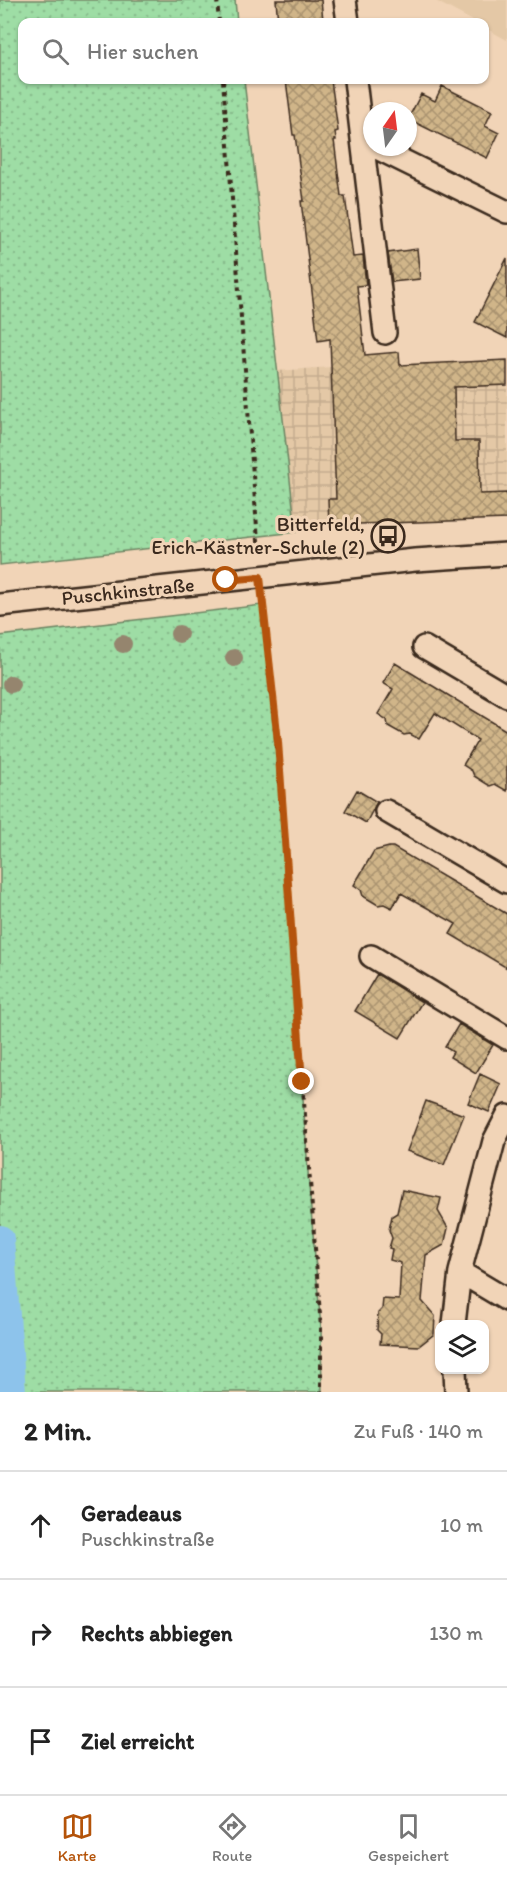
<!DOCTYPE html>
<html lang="de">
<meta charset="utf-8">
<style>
:root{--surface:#fff;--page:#f6f6f6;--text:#222;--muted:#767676;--line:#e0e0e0;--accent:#b45309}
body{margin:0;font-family:Itim,sans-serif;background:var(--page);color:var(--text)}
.controls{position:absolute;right:18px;bottom:18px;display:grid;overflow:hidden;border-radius:12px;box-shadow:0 2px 4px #0004}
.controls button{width:54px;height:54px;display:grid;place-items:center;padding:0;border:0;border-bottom:2px solid var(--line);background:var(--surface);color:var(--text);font:30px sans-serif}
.compass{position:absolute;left:363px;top:102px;width:54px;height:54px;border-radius:50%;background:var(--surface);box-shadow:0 2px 4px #0004;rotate:14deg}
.stop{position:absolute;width:18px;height:18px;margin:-14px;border:4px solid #b45309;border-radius:50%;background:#fff}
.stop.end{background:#b45309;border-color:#fff;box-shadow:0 2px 6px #0008}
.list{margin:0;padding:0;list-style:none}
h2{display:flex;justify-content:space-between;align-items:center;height:78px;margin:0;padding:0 24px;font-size:26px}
h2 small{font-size:20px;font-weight:400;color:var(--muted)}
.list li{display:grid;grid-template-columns:39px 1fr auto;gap:18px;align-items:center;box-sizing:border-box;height:108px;padding:0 24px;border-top:2px solid var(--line)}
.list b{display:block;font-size:22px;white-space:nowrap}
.list p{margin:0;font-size:20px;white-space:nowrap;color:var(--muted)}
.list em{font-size:20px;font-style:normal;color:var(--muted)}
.icon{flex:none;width:33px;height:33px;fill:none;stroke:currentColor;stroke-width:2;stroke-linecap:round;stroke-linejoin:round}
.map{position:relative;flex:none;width:507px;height:1392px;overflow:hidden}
.search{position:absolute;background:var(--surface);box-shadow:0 2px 4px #0004;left:18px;right:18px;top:18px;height:66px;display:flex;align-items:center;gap:15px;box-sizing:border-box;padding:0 21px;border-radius:12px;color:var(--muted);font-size:22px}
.sheet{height:402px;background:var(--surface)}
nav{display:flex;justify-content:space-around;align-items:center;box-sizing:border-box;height:84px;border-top:2px solid var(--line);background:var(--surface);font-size:16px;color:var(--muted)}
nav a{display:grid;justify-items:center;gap:3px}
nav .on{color:var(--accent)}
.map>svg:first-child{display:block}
.built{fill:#e4c8a6}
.industrial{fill:url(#industrial-grid)}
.grass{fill:url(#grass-dots);stroke:#6c8462;stroke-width:1.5}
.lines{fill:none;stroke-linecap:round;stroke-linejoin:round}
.canal{stroke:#8dc3eb;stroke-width:28}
.building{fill:url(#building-cross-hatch);stroke:#3b2a1e;stroke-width:1.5}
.street-casing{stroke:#3b2a1e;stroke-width:26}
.path{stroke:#3b2a1e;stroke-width:4;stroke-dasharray:4.5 4.5;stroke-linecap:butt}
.street{stroke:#f1d4b7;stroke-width:21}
.tree{fill:#95856e}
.route{stroke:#b45309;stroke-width:8}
.labels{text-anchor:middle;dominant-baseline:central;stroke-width:6;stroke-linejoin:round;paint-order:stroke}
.poi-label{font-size:20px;fill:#3b2a1e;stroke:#f1d4b7;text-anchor:end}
.street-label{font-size:20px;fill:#3b2a1e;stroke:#f1d4b7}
</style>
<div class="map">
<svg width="507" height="1392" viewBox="0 0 507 1392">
<defs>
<pattern id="industrial-grid" width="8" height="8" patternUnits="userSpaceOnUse" patternTransform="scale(1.5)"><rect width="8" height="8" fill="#e4c8a6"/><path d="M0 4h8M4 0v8" fill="none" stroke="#c4ac8e"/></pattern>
<pattern id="grass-dots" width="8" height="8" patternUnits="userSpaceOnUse" patternTransform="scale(1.5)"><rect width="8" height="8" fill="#9edda5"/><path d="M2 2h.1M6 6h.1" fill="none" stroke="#89be8e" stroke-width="1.8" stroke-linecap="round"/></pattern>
<pattern id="building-cross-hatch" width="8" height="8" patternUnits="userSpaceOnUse" patternTransform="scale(1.5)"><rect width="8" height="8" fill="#d0b589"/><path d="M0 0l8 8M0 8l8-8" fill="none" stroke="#aa936f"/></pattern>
</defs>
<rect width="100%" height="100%" fill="#f1d4b7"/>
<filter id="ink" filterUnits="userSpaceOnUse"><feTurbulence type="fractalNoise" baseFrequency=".0167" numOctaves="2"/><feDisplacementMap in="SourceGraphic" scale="12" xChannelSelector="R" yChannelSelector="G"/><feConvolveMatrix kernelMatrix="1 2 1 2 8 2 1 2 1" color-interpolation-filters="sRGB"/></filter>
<g filter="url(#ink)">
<path class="built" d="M 434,0 L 507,0 L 507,40 L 485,28 L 484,22 L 475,22 Z"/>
<path class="industrial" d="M 507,360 L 507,519 L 329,525 L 296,532 L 277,371 L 331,367 Z"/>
<path class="grass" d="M 0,0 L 235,0 L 237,22 L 22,22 L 22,80 L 244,80 L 296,532 L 0,565 Z
M 262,605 L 283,806 L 309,1186 L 321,1328 L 322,1392 L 12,1392 L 0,1239 L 0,636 Z"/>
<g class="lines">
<path class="canal" d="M 0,1239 L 12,1392"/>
</g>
<path class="building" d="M 276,0 L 321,0 L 323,20 L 319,20 L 319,22 L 278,22 Z
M 286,80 L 331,80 L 338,131 L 335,132 L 336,140 L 334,140 L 341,196 L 345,196 L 353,257 L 363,256 L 366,285 L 357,286 L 365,355 L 399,352 L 400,365 L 507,360 L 507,385 L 454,387 L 455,441 L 479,441 L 480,494 L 507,493 L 507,519 L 329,525 L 328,499 L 336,499 L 330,339 L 318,341 L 301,201 L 304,201 L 295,135 L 293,135 Z
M 442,86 L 492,111 L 485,126 L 499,133 L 487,158 L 408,119 L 421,94 L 435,101 Z
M 417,249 L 420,279 L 392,282 L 388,253 Z
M 507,258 L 507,338 L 475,322 Z
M 395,663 L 507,731 L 507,791 L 495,784 L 490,786 L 474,776 L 472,771 L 463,765 L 478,740 L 435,713 L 419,739 L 410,734 L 404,735 L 388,726 L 387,720 L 378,714 L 393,689 L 383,683 Z
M 357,790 L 377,802 L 366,823 L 345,811 Z
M 389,847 L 393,847 L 507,914 L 507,968 L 450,934 L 456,924 L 401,893 L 392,908 L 384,904 L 378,905 L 363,896 L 361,890 L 354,885 L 374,851 Z
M 377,974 L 422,1002 L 400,1038 L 355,1011 Z
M 459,1024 L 493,1045 L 476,1073 L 450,1057 L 453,1052 L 445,1047 Z
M 480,1074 L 501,1084 L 489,1112 L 468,1103 Z
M 426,1101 L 464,1115 L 444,1165 L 407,1151 Z
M 402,1190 L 441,1198 L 438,1211 L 448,1228 L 444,1245 L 426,1255 L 422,1301 L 435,1316 L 434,1334 L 419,1346 L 380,1344 L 381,1334 L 377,1330 L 378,1313 L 382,1309 L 383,1299 L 399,1300 L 401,1263 L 390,1260 L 392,1249 L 389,1248 L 392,1238 L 389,1230 L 392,1216 L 397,1213 Z"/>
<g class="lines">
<g class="street-casing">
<path id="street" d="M 345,0 L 348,22
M 355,80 L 385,333
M 364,149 L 377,148 L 507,212
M 0,605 L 415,560 L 507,554
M 424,647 L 507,696
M 386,811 L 507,882
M 371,956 L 507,1038
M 460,1272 L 507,1300
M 454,1324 L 460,1272 L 494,1141 L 507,1116
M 455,1370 L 456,1392"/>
</g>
<path class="path" d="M 217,0 L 219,22
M 223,80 L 259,554
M 262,601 L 277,742 L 321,1328 L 321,1392"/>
<use href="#street" class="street"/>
</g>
<g class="tree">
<circle cx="179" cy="634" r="9"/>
<circle cx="123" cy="644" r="9"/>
<circle cx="234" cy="658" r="9"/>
<circle cx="11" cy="684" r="9"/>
</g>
</g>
<g class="lines" filter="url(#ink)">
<path class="route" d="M 226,580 L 260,577 L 278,742 L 302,1082"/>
</g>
<defs>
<g id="bus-ring" transform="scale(1.725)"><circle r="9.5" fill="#f1d4b7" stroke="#3b2a1e" stroke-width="1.5"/><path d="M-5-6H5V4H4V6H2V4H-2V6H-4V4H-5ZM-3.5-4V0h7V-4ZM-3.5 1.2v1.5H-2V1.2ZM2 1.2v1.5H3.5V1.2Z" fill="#3b2a1e"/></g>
</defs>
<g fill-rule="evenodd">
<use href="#bus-ring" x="388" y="536"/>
</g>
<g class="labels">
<g class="poi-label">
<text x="365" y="524">Bitterfeld,<tspan x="365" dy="23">Erich-Kästner-Schule (2)</tspan></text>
</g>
<g class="street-label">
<text transform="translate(128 591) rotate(-6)">Puschkinstraße</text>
</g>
</g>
</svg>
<div class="controls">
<button><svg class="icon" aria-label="layers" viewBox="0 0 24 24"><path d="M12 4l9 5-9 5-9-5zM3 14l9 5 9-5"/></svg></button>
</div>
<svg class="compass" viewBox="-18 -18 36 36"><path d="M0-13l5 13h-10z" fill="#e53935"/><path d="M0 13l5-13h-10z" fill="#767676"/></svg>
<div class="stop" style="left:226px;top:580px"></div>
<div class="stop end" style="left:302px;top:1082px"></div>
<div class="search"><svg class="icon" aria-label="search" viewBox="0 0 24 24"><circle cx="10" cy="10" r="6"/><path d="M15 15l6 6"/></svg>Hier suchen</div>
</div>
<section class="sheet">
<h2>2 Min.<small>Zu Fuß · 140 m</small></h2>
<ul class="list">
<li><svg class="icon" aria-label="ahead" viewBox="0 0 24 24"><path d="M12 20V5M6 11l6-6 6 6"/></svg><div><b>Geradeaus</b><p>Puschkinstraße</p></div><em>10 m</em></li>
<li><svg class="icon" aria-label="right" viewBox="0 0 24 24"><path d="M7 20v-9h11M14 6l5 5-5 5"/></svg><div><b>Rechts abbiegen</b></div><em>130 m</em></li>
<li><svg class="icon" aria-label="arrive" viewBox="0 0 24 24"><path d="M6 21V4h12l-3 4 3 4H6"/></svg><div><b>Ziel erreicht</b></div></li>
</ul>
</section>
<nav>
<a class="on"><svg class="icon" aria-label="map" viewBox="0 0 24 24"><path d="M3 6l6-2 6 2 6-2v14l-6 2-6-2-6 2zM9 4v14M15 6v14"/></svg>Karte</a>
<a><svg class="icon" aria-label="directions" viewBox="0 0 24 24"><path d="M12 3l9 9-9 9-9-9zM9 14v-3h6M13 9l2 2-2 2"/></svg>Route</a>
<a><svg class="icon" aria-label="saved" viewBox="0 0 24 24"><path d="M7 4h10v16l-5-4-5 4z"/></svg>Gespeichert</a>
</nav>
